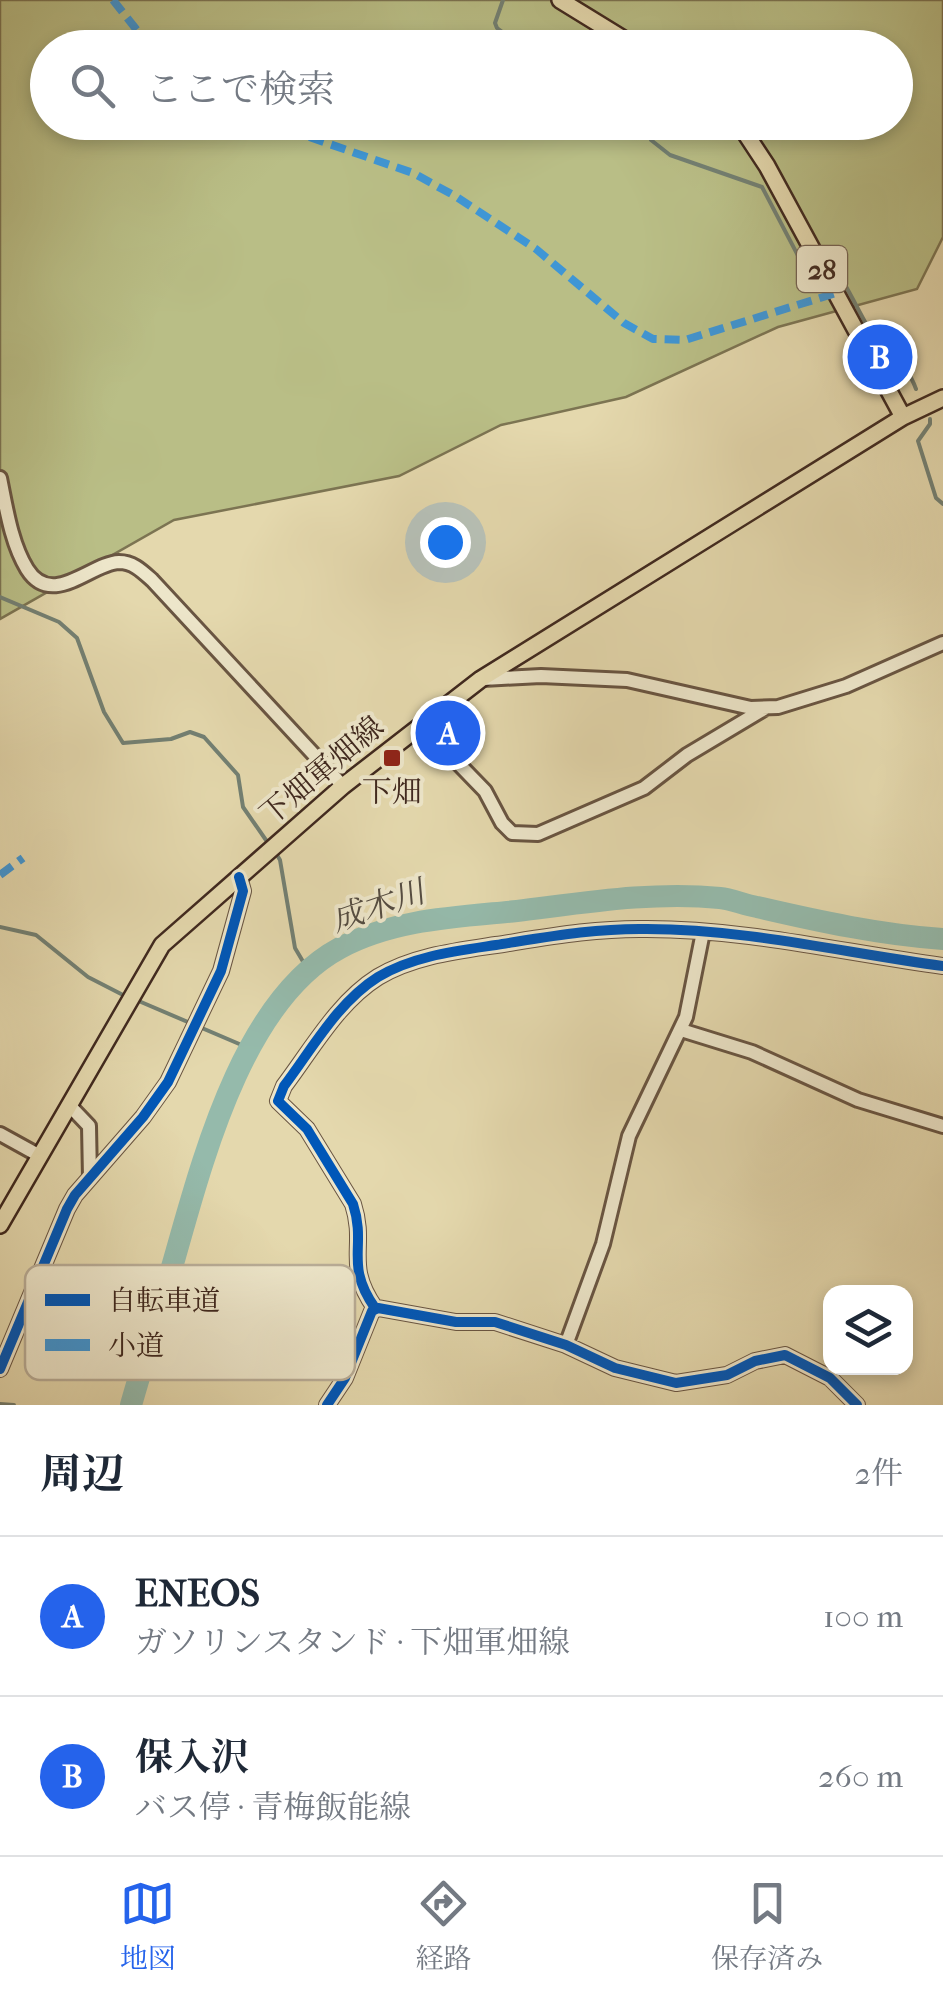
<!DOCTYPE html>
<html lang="ja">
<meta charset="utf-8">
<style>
:root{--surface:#fff;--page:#f2f2f3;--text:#1f2937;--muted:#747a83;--line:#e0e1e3;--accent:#2563eb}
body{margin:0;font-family:"IM FELL French Canon","Noto Serif JP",serif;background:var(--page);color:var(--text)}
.controls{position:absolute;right:30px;bottom:30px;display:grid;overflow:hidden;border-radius:20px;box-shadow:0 5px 15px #0003}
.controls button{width:90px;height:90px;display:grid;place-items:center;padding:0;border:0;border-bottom:2px solid var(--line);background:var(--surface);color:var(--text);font:50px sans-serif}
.you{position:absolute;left:445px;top:542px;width:35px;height:35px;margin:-25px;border:8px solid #fff;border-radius:50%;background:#1a73e8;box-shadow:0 0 0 15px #1a73e833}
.badge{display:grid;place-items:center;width:65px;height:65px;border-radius:50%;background:var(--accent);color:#fff;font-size:32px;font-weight:700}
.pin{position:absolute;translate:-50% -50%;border:5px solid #fff;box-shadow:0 2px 10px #0006}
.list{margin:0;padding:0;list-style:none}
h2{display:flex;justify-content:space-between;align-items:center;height:130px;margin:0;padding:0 40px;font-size:42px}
h2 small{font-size:32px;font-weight:400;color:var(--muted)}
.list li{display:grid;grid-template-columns:65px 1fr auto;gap:30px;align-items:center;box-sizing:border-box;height:160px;padding:0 40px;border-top:2px solid var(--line)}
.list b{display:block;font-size:38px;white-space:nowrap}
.list p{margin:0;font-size:32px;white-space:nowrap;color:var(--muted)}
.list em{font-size:32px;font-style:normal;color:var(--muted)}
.icon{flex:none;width:55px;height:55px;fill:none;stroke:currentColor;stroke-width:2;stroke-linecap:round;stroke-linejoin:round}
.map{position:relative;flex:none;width:943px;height:1405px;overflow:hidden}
.search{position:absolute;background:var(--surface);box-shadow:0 5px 15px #0003;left:30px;right:30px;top:30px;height:110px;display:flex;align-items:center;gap:25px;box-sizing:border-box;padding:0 35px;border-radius:55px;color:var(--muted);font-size:38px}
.sheet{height:450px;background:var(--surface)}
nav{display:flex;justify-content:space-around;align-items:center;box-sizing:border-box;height:140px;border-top:2px solid var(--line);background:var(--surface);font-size:28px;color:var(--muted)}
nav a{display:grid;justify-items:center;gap:5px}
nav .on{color:var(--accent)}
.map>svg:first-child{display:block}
.green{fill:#b9be86;stroke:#7c7452;stroke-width:2.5;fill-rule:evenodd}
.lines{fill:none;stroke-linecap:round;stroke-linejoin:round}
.stream{stroke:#738073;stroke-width:4}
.river{stroke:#95baab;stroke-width:22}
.minor-casing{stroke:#695542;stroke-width:18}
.major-casing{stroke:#40291f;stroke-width:20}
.minor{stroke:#ede6ca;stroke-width:12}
.major{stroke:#e4d8ad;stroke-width:15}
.quiet{stroke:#3f96d5;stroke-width:8;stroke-dasharray:15 8;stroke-linecap:butt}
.cycleway-casing{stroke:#ede6ca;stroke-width:16}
.cycleway{stroke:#0057b8;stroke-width:10}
.poi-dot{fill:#8f2418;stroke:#ede6ca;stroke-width:4}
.labels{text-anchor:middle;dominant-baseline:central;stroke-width:8;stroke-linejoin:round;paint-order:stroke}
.shield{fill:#ede6ca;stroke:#746252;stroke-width:2.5}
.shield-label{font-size:28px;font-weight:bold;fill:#40291f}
.street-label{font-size:30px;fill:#40291f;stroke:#ede6ca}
.poi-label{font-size:30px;fill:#40291f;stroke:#ede6ca}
.water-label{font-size:32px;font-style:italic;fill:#554d42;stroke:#ede6ca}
.key{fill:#ede6ca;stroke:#b9ad97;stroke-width:2.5}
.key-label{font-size:28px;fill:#40291f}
</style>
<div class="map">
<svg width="943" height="1405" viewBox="0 0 943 1405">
<rect width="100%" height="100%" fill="#e4d8ad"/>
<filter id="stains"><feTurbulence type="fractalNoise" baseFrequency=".002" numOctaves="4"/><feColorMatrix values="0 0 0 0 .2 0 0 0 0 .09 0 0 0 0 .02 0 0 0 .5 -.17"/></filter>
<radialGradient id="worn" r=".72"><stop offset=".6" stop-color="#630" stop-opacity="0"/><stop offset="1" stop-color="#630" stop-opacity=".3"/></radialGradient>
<path class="green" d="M 0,0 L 943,0 L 943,237 L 917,289 L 778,327 L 626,397 L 501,425 L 399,476 L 174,520 L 0,619 ZM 48,48 L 896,48 L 896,122 L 48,122 Z"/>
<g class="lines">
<path class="stream" d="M 503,0 L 495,23 L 497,28 L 524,48
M 644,122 L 651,140 L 670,155 L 762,187 L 805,269
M 825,258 C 845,276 859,316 876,340 C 892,365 905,359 916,389
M 930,419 L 930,424 L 918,441 L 936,498 L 943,504
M 0,597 L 59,622 L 77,638 L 104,712 L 123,743 L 171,739 L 190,732 L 204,737 L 238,775 L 243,807 L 268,843
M 274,850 L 280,860 L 295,948 L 308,970
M 0,927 L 36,935 L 88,977 L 125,996
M 134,999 L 251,1049
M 0,1404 L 14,1405"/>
<path class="river" d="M 131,1405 C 144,1359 159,1313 172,1267 C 201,1166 241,1001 340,948 C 394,919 457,917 517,911 C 583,903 653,891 720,898 C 732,899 744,905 757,907 C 817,921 882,935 943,939"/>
<g class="minor-casing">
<path id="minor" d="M 0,478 C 6,507 11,543 27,569 C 52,609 91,563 119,562 C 133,562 142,571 152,580 L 343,786
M 483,679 L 541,676 L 627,680 L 751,708 L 778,707 L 846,686 L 943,643
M 421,725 L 485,791 L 502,823 L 512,833 L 538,834 L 644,788 L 687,755 L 764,709
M 681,1030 L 752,1052 L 858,1100 L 943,1126
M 69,1105 L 89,1126 L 90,1178
M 0,1134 L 40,1156
M 375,1308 C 344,1264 367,1247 353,1204 L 307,1129 L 278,1101 L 284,1086 C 312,1049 338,1002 378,977 C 413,956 456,951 496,945 C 547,937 595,928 647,929 C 747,929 845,953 943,966
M 566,1345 L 603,1244 L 629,1136 L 686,1017 L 703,932
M 0,1369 L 67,1209 L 75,1195 L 143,1117 L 168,1082 L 221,971 L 243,891 L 239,877
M 327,1405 L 345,1378 L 372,1311 L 378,1308 L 456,1322 L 495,1322 L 566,1345 L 615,1368 L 676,1383 L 727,1375 L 755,1361 L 785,1355 L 830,1378 L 857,1405"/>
</g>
<g class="major-casing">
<path id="major" d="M 560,0 L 638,48
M 738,122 L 767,166 L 903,417
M 0,1225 L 162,945 L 343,786 L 481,679 L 903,417 L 943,398"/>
</g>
<use href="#minor" class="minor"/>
<use href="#major" class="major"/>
<path class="quiet" d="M 113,0 L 151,48
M 266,122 L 413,173 L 455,196 L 536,249 L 624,323 L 653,339 L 685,340 L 836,293
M 0,875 L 23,858"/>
<g class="cycleway-casing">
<path id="cycleway" d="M 375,1308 C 344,1264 367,1247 353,1204 L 307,1129 L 278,1101 L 284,1086 C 312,1049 338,1002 378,977 C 413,956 456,951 496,945 C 547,937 595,928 647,929 C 747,929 845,953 943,966
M 0,1369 L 67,1209 L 75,1195 L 143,1117 L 168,1082 L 221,971 L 243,891 L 239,877
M 327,1405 L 345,1378 L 372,1311 L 378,1308 L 456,1322 L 495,1322 L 566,1345 L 615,1368 L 676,1383 L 727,1375 L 755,1361 L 785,1355 L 830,1378 L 857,1405"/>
</g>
<use href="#cycleway" class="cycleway"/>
</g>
<rect class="poi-dot" x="382" y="748" width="20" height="20" rx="5"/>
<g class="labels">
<rect class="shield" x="797" y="246" width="50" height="46" rx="8"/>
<g class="shield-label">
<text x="822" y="269">28</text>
</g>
<g class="street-label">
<text transform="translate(322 771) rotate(-40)">下畑軍畑線</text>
</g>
<g class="poi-label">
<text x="392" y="792">下畑</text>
</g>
<g class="water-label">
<text transform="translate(378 906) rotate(-19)">成木川</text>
</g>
</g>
<rect x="25" y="1265" width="330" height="115" rx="15" class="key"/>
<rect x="45" y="1294" width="45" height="12" fill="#0057b8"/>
<rect x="45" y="1339" width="45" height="12" fill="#3f96d5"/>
<g class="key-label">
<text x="108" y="1310">自転車道</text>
<text x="108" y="1355">小道</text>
</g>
<rect width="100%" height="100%" filter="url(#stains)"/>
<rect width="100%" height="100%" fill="url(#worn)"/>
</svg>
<div class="controls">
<button><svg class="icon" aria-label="layers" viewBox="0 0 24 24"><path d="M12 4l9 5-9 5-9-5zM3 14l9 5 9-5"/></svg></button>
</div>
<div class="you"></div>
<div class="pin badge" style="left:448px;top:733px">A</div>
<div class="pin badge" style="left:880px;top:357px">B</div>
<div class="search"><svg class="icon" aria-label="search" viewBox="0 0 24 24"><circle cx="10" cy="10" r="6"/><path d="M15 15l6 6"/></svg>ここで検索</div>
</div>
<section class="sheet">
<h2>周辺<small>2件</small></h2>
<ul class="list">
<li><span class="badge">A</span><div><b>ENEOS</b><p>ガソリンスタンド · 下畑軍畑線</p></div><em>100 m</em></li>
<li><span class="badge">B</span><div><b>保入沢</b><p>バス停 · 青梅飯能線</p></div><em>260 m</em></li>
</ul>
</section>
<nav>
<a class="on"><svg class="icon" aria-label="map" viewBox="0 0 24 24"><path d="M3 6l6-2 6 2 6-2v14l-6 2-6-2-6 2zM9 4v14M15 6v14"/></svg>地図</a>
<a><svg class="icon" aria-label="directions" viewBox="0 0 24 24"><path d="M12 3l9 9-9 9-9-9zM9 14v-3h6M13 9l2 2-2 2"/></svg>経路</a>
<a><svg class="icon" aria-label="saved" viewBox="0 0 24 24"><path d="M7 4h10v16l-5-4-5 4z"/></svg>保存済み</a>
</nav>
